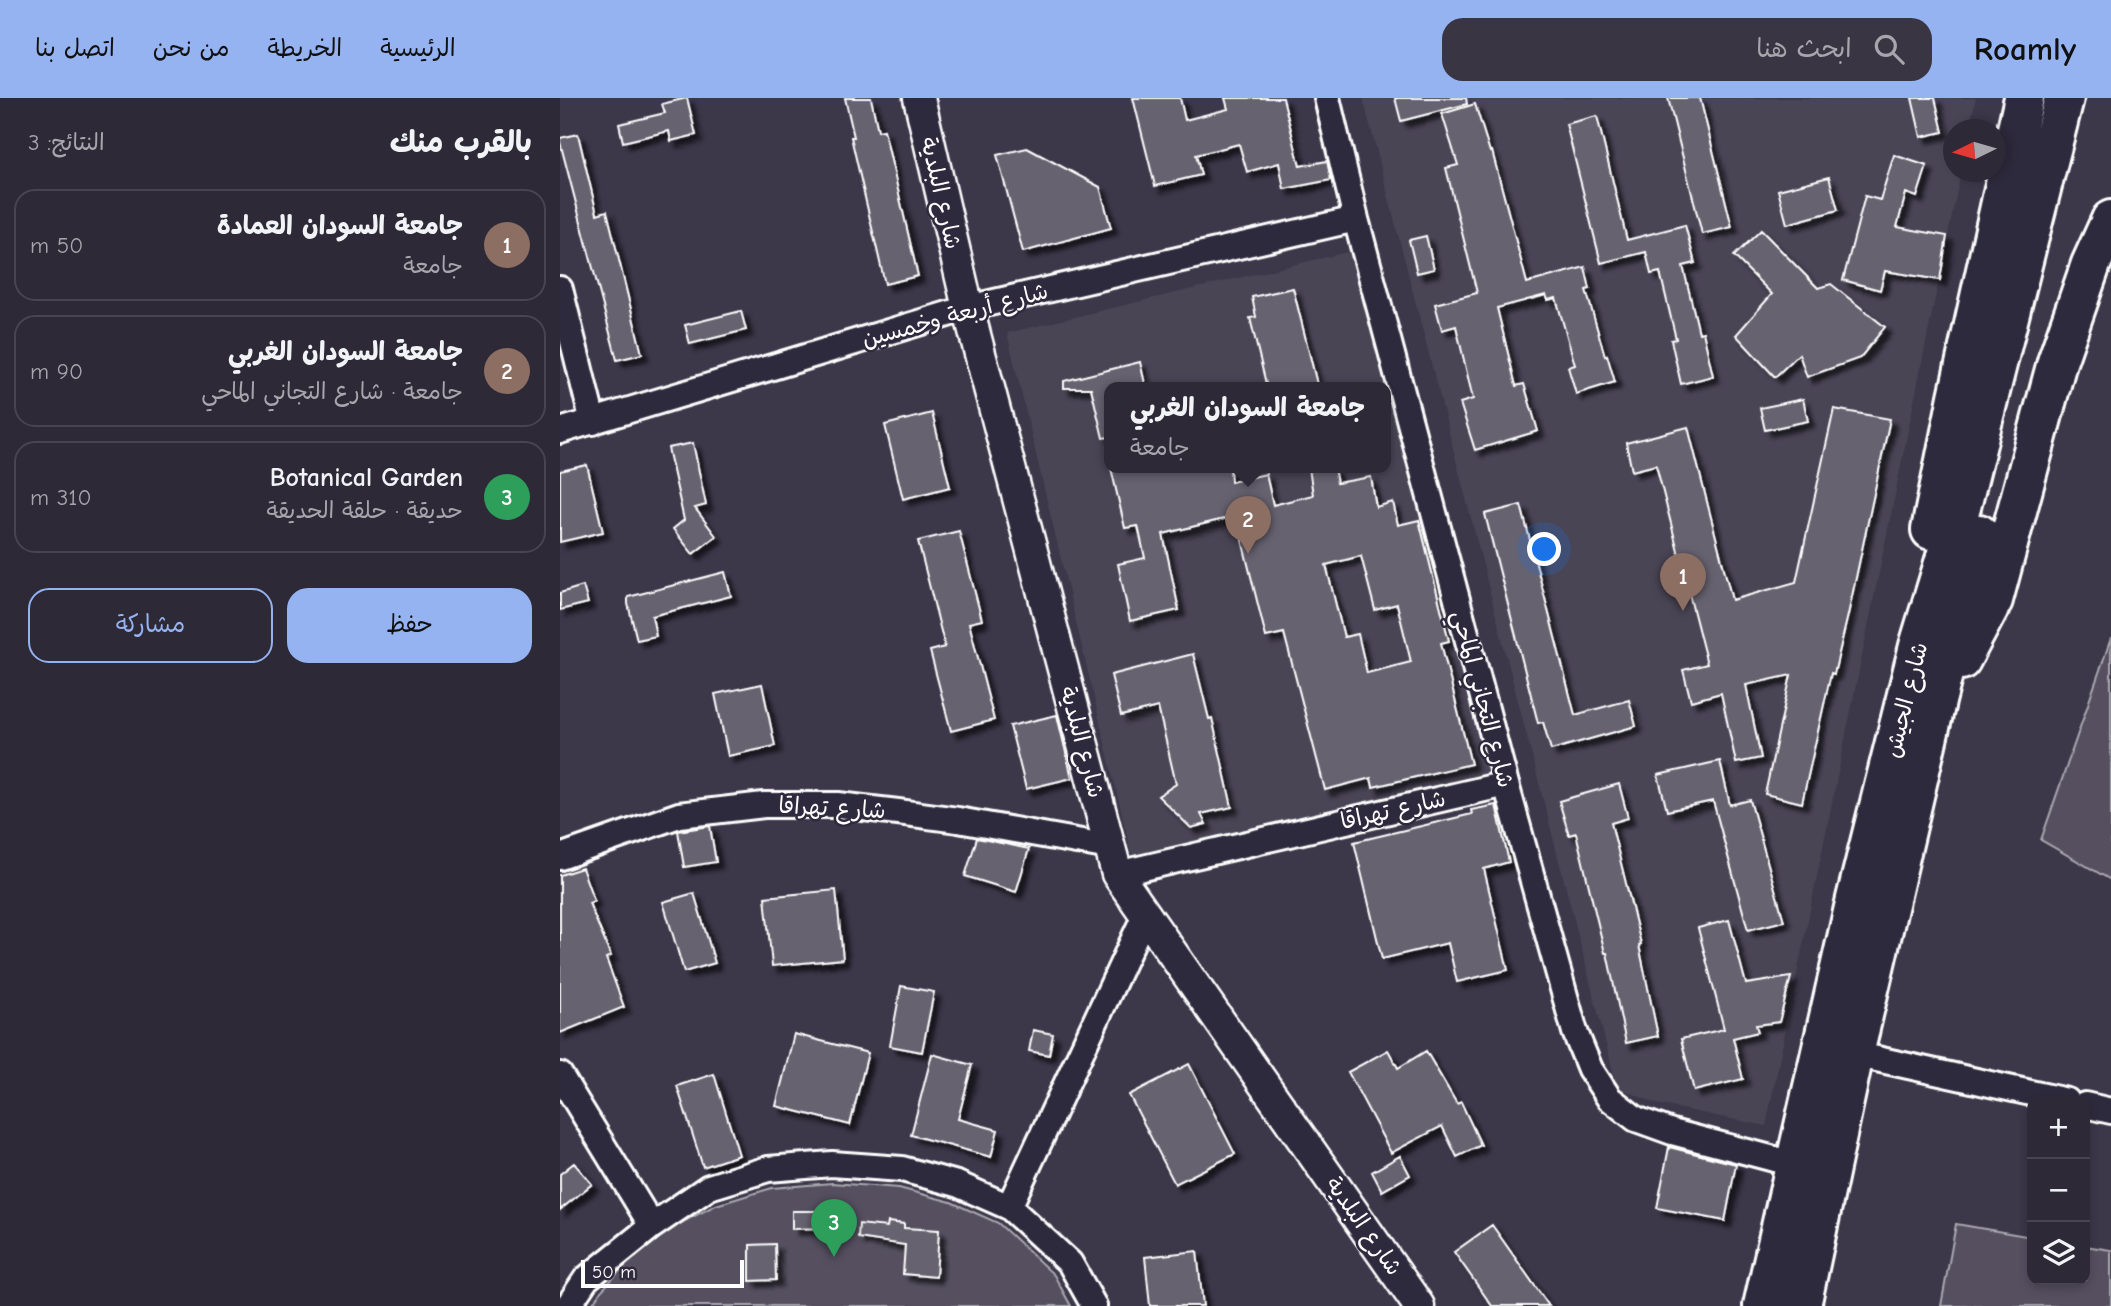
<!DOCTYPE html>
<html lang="ar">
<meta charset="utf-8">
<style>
:root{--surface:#2d2937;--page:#393542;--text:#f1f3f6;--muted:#a7a6ad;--line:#484552;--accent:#95b2f1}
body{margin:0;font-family:"Comic Neue","Playpen Sans Arabic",sans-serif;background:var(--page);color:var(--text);direction:rtl}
.controls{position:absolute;right:21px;bottom:21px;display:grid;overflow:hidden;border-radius:14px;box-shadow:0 4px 10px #0003}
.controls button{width:63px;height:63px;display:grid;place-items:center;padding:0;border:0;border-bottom:2px solid var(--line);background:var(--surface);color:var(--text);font:35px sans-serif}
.compass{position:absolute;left:1383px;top:21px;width:63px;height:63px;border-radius:50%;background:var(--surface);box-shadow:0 4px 10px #0003;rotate:265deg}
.scale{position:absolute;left:21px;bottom:18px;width:163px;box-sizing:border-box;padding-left:7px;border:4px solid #fff;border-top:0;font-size:19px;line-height:24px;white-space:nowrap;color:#fff;-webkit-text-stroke:5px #2f2a3d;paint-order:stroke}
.you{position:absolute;left:985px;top:452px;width:24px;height:24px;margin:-18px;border:5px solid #fff;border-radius:50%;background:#1a73e8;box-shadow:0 0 0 10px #1a73e833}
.badge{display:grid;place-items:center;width:46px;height:46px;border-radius:50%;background:var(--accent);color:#fff;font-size:23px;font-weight:700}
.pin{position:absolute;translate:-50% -58px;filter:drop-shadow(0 2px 4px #0008)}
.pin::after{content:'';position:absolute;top:37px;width:24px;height:21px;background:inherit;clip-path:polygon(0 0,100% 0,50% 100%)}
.popup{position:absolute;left:544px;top:284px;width:287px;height:91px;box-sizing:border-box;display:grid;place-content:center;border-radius:14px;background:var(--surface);filter:drop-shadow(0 2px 5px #0005);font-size:23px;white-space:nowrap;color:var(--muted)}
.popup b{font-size:26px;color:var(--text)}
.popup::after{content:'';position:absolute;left:50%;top:100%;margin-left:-14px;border:14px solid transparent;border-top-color:var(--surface)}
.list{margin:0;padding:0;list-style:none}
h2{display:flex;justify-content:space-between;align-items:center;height:91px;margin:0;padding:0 28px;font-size:30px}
h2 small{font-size:23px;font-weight:400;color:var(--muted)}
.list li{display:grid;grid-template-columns:46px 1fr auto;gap:21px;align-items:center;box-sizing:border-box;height:112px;margin:0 14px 14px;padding:0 14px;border:2px solid var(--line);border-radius:21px}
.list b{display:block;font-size:26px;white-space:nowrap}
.list p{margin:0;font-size:23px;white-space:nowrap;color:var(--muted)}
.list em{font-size:23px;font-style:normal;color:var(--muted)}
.actions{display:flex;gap:14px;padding:21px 28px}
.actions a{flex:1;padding:16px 0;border:2px solid var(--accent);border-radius:21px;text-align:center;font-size:24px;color:var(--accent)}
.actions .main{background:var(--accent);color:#111}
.icon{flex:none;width:38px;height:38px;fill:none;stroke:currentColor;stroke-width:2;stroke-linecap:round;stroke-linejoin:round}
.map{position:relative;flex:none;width:1551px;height:1208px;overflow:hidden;direction:ltr}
header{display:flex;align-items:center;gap:42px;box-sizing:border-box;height:98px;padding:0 35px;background:var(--accent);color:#111}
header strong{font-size:33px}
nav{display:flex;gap:38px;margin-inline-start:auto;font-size:24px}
.search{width:490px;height:63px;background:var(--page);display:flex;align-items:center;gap:18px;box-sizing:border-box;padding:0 24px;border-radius:21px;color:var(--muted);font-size:26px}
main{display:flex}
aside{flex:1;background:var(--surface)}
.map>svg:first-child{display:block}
.built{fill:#494455;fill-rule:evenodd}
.green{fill:#555060;stroke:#aaa8b0;stroke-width:2}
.building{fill:#666270;stroke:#fff;stroke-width:2;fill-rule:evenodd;filter:url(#shadow)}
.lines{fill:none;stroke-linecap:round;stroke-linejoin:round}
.minor-casing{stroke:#fff;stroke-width:30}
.tertiary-casing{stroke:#fff;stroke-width:35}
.trunk-casing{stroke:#fff;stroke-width:44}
.minor{stroke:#2f2a3d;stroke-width:24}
.tertiary{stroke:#2f2a3d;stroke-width:30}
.trunk{stroke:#2f2a3d;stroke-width:38}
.labels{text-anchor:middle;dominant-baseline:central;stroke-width:5;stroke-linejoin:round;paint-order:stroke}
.street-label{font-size:23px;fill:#fff;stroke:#2f2a3d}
</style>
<header>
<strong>Roamly</strong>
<div class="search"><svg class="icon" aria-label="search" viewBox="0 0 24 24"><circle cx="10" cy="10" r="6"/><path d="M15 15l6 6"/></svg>ابحث هنا</div>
<nav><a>الرئيسية</a><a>الخريطة</a><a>من نحن</a><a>اتصل بنا</a></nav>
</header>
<main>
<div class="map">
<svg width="1551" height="1208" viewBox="0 0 1551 1208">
<defs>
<filter id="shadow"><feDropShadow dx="6" dy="6" stdDeviation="2" flood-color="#0009"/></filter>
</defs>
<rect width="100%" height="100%" fill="#3c3749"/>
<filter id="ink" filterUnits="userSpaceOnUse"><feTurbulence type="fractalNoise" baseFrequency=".0143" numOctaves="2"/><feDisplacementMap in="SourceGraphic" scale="14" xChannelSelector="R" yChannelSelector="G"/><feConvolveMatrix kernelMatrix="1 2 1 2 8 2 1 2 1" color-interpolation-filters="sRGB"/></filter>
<g filter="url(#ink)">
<path class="built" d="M 803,0 L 1416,0 L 1409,31 L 1394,32 L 1394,74 L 1401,74 L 1206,1028 L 1097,1006 L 1057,989 Z
M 804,150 L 929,677 L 573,763 L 447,235 ZM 550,290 L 826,290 L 826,370 L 550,370 Z"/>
<path class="green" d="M 1551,540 L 1551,782 L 1481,742 Z
M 272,1085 L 339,1090 L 391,1104 L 438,1125 L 494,1177 L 511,1208 L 31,1208 L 41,1193 L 91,1140 L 156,1107 L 212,1090 Z
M 1396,1126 L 1472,1139 L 1472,1182 L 1525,1182 L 1525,1148 L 1551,1152 L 1551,1208 L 1381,1208 Z"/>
<path class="building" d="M 127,0 L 136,37 L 111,43 L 109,33 L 63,44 L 59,26 L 105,15 L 102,6 Z
M 285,0 L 311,0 L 318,33 L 324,32 L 358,178 L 325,186 L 291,39 L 294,39 Z
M 573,0 L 620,0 L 625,22 L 668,11 L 665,0 L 723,0 L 740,68 L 767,63 L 771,82 L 724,91 L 719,65 L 687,74 L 679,46 L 636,57 L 641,77 L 595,88 Z
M 835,0 L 906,0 L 907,6 L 841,23 Z
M 1108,0 L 1140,0 L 1172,129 L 1142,136 Z
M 1352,0 L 1375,0 L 1383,34 L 1361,39 Z
M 915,6 L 930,54 L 932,53 L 967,185 L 1025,169 L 1030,191 L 1026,192 L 1045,258 L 1047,257 L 1055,284 L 1016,296 L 1008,269 L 1015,267 L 996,200 L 988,202 L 986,197 L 937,210 L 956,288 L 964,286 L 978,333 L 915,352 L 900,305 L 913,301 L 896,228 L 882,232 L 875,206 L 917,195 L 886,70 L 898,67 L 882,16 Z
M 1037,18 L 1067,142 L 1125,127 L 1135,165 L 1123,168 L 1139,235 L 1143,234 L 1153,278 L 1121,286 L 1111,242 L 1116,241 L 1100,174 L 1091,176 L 1086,154 L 1041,165 L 1006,26 Z
M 18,36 L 37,116 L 47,113 L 82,256 L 57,262 L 0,44 L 0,40 Z
M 467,50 L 540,89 L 551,130 L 463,154 L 437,57 Z
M 1334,57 L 1367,68 L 1357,99 L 1346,95 L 1337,129 L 1387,138 L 1380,182 L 1325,173 L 1320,192 L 1283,182 L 1305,98 L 1320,102 Z
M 1269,79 L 1278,112 L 1227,126 L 1218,92 Z
M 1201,132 L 1258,190 L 1271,186 L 1325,229 L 1300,260 L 1247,279 L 1239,256 L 1215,279 L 1176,237 L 1212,196 L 1174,158 Z
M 866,138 L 874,171 L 857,175 L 849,142 Z
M 733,190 L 758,290 L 707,290 L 690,220 L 696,219 L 692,199 Z
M 181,213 L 186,232 L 130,246 L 125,227 Z
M 580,264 L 586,290 L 550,290 L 550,339 L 543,340 L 531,290 L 504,290 L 504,283 Z
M 1243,301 L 1248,323 L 1205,332 L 1200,310 Z
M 1274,311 L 1330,321 L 1288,517 L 1274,576 L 1271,575 L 1242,705 L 1205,696 L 1231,577 L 1186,587 L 1201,660 L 1176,665 L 1161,595 L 1131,603 L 1123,572 L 1147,566 L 1096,367 L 1072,373 L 1066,345 L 1128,329 L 1172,502 L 1236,484 Z
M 372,315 L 390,389 L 343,401 L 325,327 Z
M 133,345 L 146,407 L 135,410 L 156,438 L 133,456 L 113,431 L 124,422 L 108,350 Z
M 27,367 L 43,434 L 0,444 L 0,373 Z
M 551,370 L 670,370 L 671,384 L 706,376 L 713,407 L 753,397 L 749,370 L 774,370 L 777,385 L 811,379 L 816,409 L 833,404 L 838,427 L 859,422 L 889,543 L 881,545 L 911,666 L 813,689 L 811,680 L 765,692 L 724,535 L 706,539 L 676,418 L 603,436 L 619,512 L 570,523 L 558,466 L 585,460 L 578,428 L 565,430 ZM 801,458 L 815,512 L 837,506 L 851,564 L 807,575 L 798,536 L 784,539 L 766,467 Z
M 961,407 L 1015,617 L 1069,602 L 1076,628 L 991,652 L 983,624 L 978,625 L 925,416 Z
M 399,433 L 422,522 L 409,525 L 434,622 L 391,633 L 370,553 L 385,549 L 358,443 Z
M 165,474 L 171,498 L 92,518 L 96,538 L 77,542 L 68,506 L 68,499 Z
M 23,488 L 28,505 L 0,512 L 0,495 Z
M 633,556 L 649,621 L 652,620 L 672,709 L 641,716 L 646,726 L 631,730 L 598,698 L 616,686 L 598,609 L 561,618 L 551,577 Z
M 202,586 L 215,648 L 168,658 L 155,596 Z
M 497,617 L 512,680 L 466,691 L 450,628 Z
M 1160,663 L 1170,707 L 1190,702 L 1224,823 L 1188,832 L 1153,703 L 1107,713 L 1098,677 Z
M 1059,686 L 1068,720 L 1051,725 L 1081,846 L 1079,847 L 1098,938 L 1066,945 L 1047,855 L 1045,855 L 1016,735 L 1009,737 L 999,703 Z
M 936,707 L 949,764 L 924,771 L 948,872 L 897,884 L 888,845 L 822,861 L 794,744 L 912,716 L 911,712 Z
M 150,728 L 156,764 L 124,769 L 118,733 Z
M 417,740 L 469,751 L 456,794 L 405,778 Z
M 22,770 L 34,803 L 29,805 L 51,858 L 46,860 L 64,909 L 0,935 L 0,777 Z
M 276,792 L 283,861 L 212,868 L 205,799 Z
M 134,795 L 155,865 L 124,874 L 103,804 Z
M 1169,822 L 1186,886 L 1231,879 L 1219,924 L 1196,927 L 1198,934 L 1173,940 L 1183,981 L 1134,993 L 1121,941 L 1164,931 L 1138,830 Z
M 341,888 L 374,894 L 362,954 L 330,948 Z
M 473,932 L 493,936 L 489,957 L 469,953 Z
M 234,936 L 308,955 L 290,1027 L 216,1008 Z
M 828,952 L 838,970 L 866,953 L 897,1006 L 901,1004 L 921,1047 L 897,1059 L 882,1028 L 831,1055 L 788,974 Z
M 372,956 L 412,967 L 398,1021 L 438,1032 L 431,1059 L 351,1037 Z
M 629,966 L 675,1056 L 615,1086 L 569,997 Z
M 154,976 L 179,1057 L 143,1069 L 117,988 Z
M 1109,1049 L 1176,1066 L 1165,1123 L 1097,1110 Z
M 840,1058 L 850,1077 L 822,1093 L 812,1074 Z
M 14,1065 L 32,1086 L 0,1112 L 0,1076 Z
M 232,1113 L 265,1113 L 266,1130 L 232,1131 Z
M 328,1124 L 344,1126 L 344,1130 L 379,1132 L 376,1179 L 343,1176 L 345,1147 L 298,1140 L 299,1126 L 327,1129 Z
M 932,1127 L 989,1208 L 932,1208 L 894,1154 Z
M 215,1146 L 216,1182 L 190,1183 L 190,1147 Z
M 637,1153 L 643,1208 L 590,1208 L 585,1159 Z"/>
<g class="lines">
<g class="minor-casing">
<path id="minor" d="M 767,0 L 796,121 L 946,686 L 1015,934 L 1030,971 L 1049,1000 L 1076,1021 L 1112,1034 L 1237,1067
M 0,191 L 33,324
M 0,333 L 408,210 L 796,121
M 0,759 L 119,717 L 204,707 L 278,707 L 338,714 L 398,722 L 550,749
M 557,776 L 946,686
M 1294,956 L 1507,1003
M 0,977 L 92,1128
M 1525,1007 L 1551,1013
M 449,1109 L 585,817
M 8,1208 L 26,1181 L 92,1128 L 149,1089 L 208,1071 L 272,1066 L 342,1071 L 397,1086 L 449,1109 L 510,1165 L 534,1208"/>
</g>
<g class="tertiary-casing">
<path id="tertiary" d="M 359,0 L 408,210 L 557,776 L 859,1208"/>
</g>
<g class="trunk-casing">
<path id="trunk" d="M 1371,432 L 1398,299 L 1464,0
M 1401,562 L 1433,502 L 1497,264 L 1531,166 L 1551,122
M 1203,1208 L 1296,801 L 1359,548 L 1401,409 L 1504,0
M 1241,1208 L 1294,956 L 1377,599 L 1419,436"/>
</g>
<use href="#minor" class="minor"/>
<use href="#tertiary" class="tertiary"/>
<use href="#trunk" class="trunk"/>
</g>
</g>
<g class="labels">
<g class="street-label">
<text transform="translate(381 95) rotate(77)">شارع البلدية</text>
<text transform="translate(395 217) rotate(-15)">شارع أربعة وخمسين</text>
<text transform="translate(923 601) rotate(75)">شارع التجاني الماحي</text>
<text transform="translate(1346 602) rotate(-76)">شارع الجيش</text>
<text transform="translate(522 644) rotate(75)">شارع البلدية</text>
<text transform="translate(272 710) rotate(3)">شارع تهراقا</text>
<text transform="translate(833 712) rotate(-13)">شارع تهراقا</text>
<text transform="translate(804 1128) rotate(55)">شارع البلدية</text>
</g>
</g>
</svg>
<div class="controls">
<button>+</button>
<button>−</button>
<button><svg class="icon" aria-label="layers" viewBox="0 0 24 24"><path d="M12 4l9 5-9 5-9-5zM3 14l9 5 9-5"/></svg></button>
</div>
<svg class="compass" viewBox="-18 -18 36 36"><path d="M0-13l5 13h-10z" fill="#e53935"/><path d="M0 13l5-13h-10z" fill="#a7a6ad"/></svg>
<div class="scale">50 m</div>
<div class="you"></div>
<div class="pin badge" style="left:1123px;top:513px;background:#8d6e63">1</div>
<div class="pin badge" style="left:688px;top:456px;background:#8d6e63">2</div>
<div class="popup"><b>جامعة السودان الغربي</b>جامعة</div>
<div class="pin badge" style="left:274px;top:1159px;background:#2e9e5b">3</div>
</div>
<aside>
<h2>بالقرب منك<small>النتائج: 3</small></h2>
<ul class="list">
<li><span class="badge" style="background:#8d6e63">1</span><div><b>جامعة السودان العمادة</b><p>جامعة</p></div><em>50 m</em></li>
<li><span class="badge" style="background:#8d6e63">2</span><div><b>جامعة السودان الغربي</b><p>جامعة · شارع التجاني الماحي</p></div><em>90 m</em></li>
<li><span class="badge" style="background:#2e9e5b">3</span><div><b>Botanical Garden</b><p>حديقة · حلقة الحديقة</p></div><em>310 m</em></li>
</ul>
<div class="actions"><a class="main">حفظ</a><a>مشاركة</a></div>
</aside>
</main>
